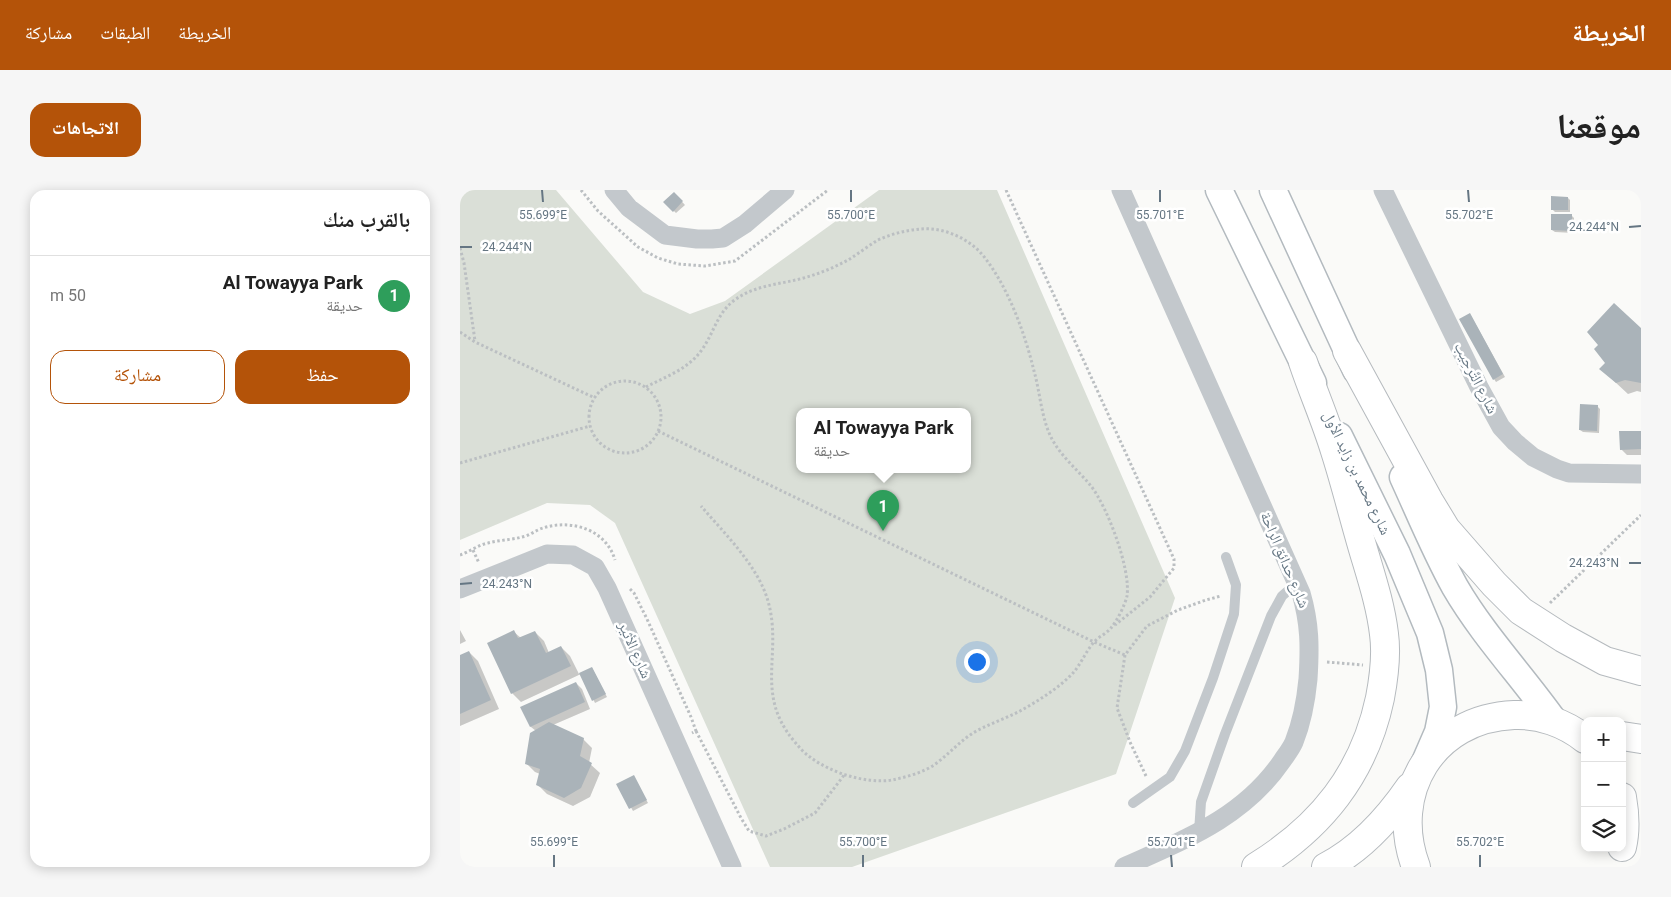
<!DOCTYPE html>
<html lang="ar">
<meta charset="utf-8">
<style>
:root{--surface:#fff;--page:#f6f6f6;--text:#222;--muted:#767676;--line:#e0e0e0;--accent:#b45309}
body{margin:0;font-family:Roboto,"Noto Naskh Arabic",sans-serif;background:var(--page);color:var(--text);direction:rtl}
.controls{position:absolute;right:15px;bottom:15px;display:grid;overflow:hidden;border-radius:10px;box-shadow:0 2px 12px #0003}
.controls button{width:45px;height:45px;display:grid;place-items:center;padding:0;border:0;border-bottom:1px solid var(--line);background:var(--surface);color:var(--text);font:25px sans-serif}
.you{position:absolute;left:516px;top:471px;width:18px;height:18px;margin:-12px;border:4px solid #fff;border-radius:50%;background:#1a73e8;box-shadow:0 0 0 8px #1a73e833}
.badge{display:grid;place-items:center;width:32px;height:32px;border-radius:50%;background:var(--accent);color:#fff;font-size:16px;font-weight:700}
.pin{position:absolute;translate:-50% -41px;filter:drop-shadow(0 1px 2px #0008)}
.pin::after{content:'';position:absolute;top:26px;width:18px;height:15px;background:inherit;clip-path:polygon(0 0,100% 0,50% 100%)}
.popup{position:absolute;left:336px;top:218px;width:175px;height:65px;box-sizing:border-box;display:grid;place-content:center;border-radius:10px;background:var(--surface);filter:drop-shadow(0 1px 4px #0005);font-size:16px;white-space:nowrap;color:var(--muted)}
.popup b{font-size:19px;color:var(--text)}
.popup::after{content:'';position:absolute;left:50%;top:100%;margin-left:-10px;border:10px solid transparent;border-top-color:var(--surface)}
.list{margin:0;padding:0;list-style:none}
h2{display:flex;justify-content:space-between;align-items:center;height:65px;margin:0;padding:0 20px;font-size:21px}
h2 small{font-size:16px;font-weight:400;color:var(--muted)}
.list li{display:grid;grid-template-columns:32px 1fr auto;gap:15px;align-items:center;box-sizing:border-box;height:80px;padding:0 20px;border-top:1px solid var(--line)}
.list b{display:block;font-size:19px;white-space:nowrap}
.list p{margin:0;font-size:16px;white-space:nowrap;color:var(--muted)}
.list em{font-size:16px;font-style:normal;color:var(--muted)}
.actions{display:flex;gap:10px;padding:15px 20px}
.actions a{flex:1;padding:11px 0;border:1px solid var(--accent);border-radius:15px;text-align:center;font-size:18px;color:var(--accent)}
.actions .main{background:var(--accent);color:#fff}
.icon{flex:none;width:28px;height:28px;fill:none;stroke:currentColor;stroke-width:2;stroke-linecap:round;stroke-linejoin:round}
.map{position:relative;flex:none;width:1181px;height:677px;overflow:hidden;direction:ltr;border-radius:15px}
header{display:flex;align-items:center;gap:30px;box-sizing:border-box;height:70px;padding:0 25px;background:var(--accent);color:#fff}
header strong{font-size:24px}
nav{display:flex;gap:28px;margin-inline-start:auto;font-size:18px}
.intro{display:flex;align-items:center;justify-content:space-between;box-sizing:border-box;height:120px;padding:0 30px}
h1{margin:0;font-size:35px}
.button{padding:12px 22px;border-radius:15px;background:var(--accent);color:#fff;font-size:18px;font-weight:700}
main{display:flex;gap:30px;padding:0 30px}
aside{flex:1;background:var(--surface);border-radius:15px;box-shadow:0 2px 12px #0003}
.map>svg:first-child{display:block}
.green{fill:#dadfd7;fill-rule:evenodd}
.shadow{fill:#0003}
.building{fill:#aab3b9}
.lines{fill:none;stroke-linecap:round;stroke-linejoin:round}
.secondary-casing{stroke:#b3babf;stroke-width:29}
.primary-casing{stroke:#b5babe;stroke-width:30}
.path{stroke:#bbbfc2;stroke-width:3;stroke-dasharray:2.5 2.5;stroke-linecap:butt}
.lane{stroke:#c3c8cc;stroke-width:10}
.street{stroke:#c3c8cc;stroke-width:19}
.secondary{stroke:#fff;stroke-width:26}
.primary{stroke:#fff;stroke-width:28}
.ticks{fill:none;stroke:#657683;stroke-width:2}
.labels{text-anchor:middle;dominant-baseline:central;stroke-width:5;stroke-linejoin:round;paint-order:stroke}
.street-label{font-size:15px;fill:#657683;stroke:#fff}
.ticks-label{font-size:12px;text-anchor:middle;fill:#657683;stroke:#fff;stroke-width:5;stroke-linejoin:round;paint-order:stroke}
</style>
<header>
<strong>الخريطة</strong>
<nav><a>الخريطة</a><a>الطبقات</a><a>مشاركة</a></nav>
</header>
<div class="intro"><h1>موقعنا</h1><a class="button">الاتجاهات</a></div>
<main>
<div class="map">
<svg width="1181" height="677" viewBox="0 0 1181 677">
<rect width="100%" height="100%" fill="#fafaf8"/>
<path class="green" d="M 0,0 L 96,0 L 183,102 L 230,124 L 265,111 L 419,0 L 537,0 L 715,408 L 656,584 L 392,677 L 310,677 L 155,333 L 130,315 L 87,313 L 0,350 ZM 339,222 L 507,222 L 507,280 L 339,280 Z"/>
<path class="shadow" d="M 214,3 L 225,15 L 216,23 L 205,12 Z
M 1108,8 L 1110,10 L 1110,22 L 1095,22 L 1092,19 Z
M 1112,26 L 1114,28 L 1114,43 L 1095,42 L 1092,40 Z
M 1010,124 L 1045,187 L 1036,192 L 1034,189 Z
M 1181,140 L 1181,202 L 1177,201 L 1168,204 L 1141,179 Z
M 1137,216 L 1140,219 L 1139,243 L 1123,242 L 1120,240 Z
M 1181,242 L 1181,265 L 1167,265 L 1161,259 Z
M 0,440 L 6,451 L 0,454 Z
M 54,442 L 61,448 L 75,442 L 84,451 L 89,463 L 101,457 L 110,466 L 119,484 L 132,478 L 147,507 L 135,513 L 121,484 L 61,512 L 52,503 Z
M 9,462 L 18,471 L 39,519 L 0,536 L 0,466 Z
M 116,493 L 122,499 L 130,519 L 93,535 L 123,549 L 132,558 L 129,573 L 140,583 L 130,607 L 113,616 L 87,604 L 78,595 L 80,584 L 75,582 L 66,573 L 76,541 L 71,537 L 62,517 Z
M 174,587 L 188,613 L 173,621 L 158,594 Z"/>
<path class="building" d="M 214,2 L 223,11 L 213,22 L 203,12 Z
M 1091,6 L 1108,7 L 1108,20 L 1091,20 Z
M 1091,24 L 1112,24 L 1112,41 L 1091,40 Z
M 1154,113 L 1181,138 L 1181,193 L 1165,190 L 1156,193 L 1139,179 L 1145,173 L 1134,159 L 1138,155 L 1127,142 Z
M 1010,123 L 1043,184 L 1033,190 L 999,129 Z
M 1120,214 L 1138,215 L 1137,241 L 1119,240 Z
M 1159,241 L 1181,241 L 1181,259 L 1160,260 Z
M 54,440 L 58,448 L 75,441 L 86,463 L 101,456 L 111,476 L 51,504 L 27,453 Z
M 9,461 L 31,510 L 0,524 L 0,465 Z
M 132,477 L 146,504 L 132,511 L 119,483 Z
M 116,492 L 125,512 L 70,537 L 60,517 Z
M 89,532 L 124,548 L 120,566 L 132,573 L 121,598 L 104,608 L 76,595 L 80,579 L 65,574 L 70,543 Z
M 174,585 L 187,610 L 169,619 L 156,594 Z"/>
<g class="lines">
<g class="secondary-casing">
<path id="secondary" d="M 759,0 L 853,193
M 813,0 L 896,180
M 879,246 L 937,364 L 970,443 L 979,480 L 983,517 L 978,542 L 965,572
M 943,287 C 960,324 975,361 995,397 C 1023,445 1062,486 1094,531"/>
</g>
<g class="primary-casing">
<path id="primary" d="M 887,161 L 969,311 L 986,339 L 1034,394 L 1061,421 L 1103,448 L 1145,471 L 1181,481
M 1162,546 L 1181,549
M 1162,607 C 1165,624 1166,640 1162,657
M 796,677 C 861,637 904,584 920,508 C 924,487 927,466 924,444 C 920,410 908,378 899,345 C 891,317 884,289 875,261 C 866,231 853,202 843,172
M 866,677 C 901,659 928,629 950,597
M 956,677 C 928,603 973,528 1054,525 C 1079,524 1105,533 1125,549"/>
</g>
<path class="path" d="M 121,0 L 138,21 L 178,57 L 198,68 L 218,74 L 245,76 L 275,71 L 368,0
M 546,0 L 714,369 L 714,378 L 690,407 L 655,435
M 0,58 L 4,73 L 15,151
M 0,142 L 15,152 L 135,208
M129 227a36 36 0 1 1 72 0a36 36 0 1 1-72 0Z
M 186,197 C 205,187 228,179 241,161 C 253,145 256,126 272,112 C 294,94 321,95 347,87 C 361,83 375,77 388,70 C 398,64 408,56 418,50 C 431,44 447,40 461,39 C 484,37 511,49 525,68 C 549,99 565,144 574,181 C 580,202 581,225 590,245 C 599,265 618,280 631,296 C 648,318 671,380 667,406 C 665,415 657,431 651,438 C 646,444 638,447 634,452 C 626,461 621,474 613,483 C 599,498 578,511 560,521 C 545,529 528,534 513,543 C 499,552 488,565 474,575 C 462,583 446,587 432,590 C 406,594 371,583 350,567 C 344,563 339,557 334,551 C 294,503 323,464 308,411 C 298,376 265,344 241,316
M 198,241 L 634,452 L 665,465
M 0,273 L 130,236
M 13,360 L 19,373
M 0,365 C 9,362 18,355 28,353 C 39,350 51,350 62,347 C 69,346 76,340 83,338 C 111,329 146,339 155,370
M 170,399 L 174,403 L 187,429 L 231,527 L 236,541 L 232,543
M 1090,413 L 1181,325
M 867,472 L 903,475
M 236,541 L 281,628 L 289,641 L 306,646 L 324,639 L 355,623 L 385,584
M 686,586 L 670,552 L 657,518 L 665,465 L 687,436 L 718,420 L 746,410 L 761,406"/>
<path class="lane" d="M 673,613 L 710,587 L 725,561 L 753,488 L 774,424 L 776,395 L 766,367
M 739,642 L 741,612 L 765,544 L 811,426 L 822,406 L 837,393"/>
<path class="street" d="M 154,0 L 169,18 L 205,45 L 237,49 L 252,49 L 263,48 L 285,34 L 325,0
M 661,0 L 841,403 C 850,434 850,457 848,489 C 846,510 842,532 834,552 C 831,559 826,565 822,571 C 783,628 724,650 664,677
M 923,0 L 1019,197 L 1041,237 L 1055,252 L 1073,267 L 1097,279 L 1109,283 L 1181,284
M 0,399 L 87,364 L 113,365 L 135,377 L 147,398 L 272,677"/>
<use href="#secondary" class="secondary"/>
<use href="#primary" class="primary"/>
</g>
<path class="ticks" d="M 82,0 L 83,12M 391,0 L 391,12M 700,0 L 700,12M 1008,0 L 1009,12M 1169,37 L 1181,36M 0,57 L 12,57M 1169,373 L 1181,373M 0,394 L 12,393M 94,665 L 94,677M 403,665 L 403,677M 711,665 L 712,677M 1020,665 L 1020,677"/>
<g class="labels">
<g class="street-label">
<text transform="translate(1016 188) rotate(63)">شارع التَّرحِيب</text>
<text transform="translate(897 283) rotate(64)">شارع محمد بن زايد الأول</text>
<text transform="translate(825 370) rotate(67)">شارع حدائق الراحة</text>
<text transform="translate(175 460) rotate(66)">شارع الأثير</text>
</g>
</g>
<g class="ticks-label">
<text x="83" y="29">55.699°E</text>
<text x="391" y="29">55.700°E</text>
<text x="700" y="29">55.701°E</text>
<text x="1009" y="29">55.702°E</text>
<text x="1134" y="41">24.244°N</text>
<text x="47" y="61">24.244°N</text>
<text x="1134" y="377">24.243°N</text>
<text x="47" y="398">24.243°N</text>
<text x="94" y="656">55.699°E</text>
<text x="403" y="656">55.700°E</text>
<text x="711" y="656">55.701°E</text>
<text x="1020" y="656">55.702°E</text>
</g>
</svg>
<div class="controls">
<button>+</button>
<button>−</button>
<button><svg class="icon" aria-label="layers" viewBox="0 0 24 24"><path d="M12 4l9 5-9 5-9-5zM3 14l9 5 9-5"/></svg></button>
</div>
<div class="you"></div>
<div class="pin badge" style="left:423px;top:341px;background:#2e9e5b">1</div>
<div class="popup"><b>Al Towayya Park</b>حديقة</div>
</div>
<aside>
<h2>بالقرب منك<small></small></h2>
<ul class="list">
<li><span class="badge" style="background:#2e9e5b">1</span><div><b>Al Towayya Park</b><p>حديقة</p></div><em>50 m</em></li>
</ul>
<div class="actions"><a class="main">حفظ</a><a>مشاركة</a></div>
</aside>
</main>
